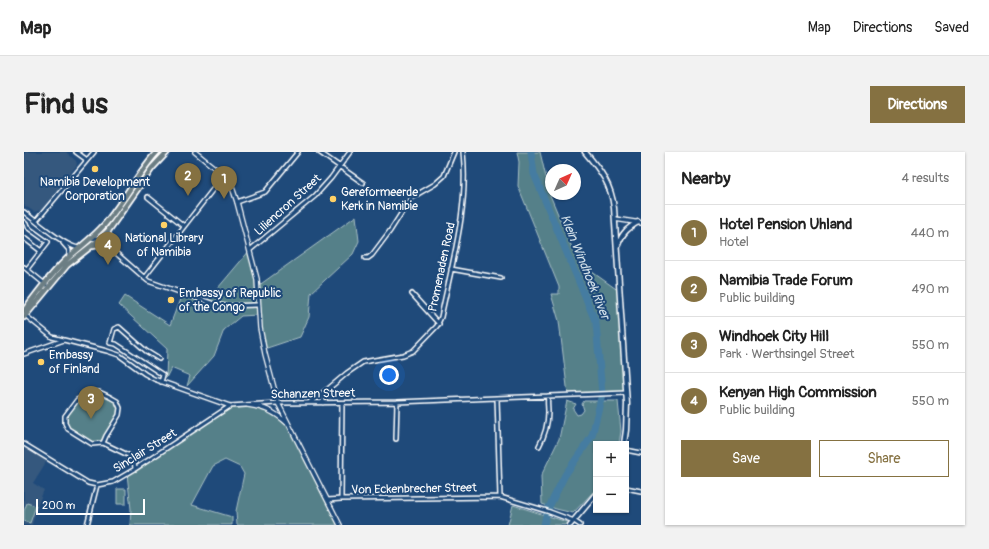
<!DOCTYPE html>
<meta charset="utf-8">
<style>
:root{--surface:#fff;--page:#f2f2f2;--text:#222;--muted:#767676;--line:#e0e0e0;--accent:#857141}
body{margin:0;font-family:Pangolin,sans-serif;background:var(--page);color:var(--text)}
.controls{position:absolute;right:12px;bottom:12px;display:grid;overflow:hidden;border-radius:0px;box-shadow:0 1px 3px #0004}
.controls button{width:36px;height:36px;display:grid;place-items:center;padding:0;border:0;border-bottom:1px solid var(--line);background:var(--surface);color:var(--text);font:20px sans-serif}
.compass{position:absolute;left:521px;top:12px;width:36px;height:36px;border-radius:50%;background:var(--surface);box-shadow:0 1px 3px #0004;rotate:45deg}
.scale{position:absolute;left:12px;bottom:10px;width:109px;box-sizing:border-box;padding-left:4px;border:2px solid #fff;border-top:0;font-size:11px;line-height:14px;white-space:nowrap;color:#fff;-webkit-text-stroke:3px #1f4a7a;paint-order:stroke}
.you{position:absolute;left:365px;top:223px;width:14px;height:14px;margin:-10px;border:3px solid #fff;border-radius:50%;background:#1a73e8;box-shadow:0 0 0 6px #1a73e833}
.badge{display:grid;place-items:center;width:26px;height:26px;border-radius:50%;background:var(--accent);color:#fff;font-size:13px;font-weight:700}
.pin{position:absolute;translate:-50% -33px;filter:drop-shadow(0 1px 2px #0008)}
.pin::after{content:'';position:absolute;top:21px;width:14px;height:12px;background:inherit;clip-path:polygon(0 0,100% 0,50% 100%)}
.list{margin:0;padding:0;list-style:none}
h2{display:flex;justify-content:space-between;align-items:center;height:52px;margin:0;padding:0 16px;font-size:17px}
h2 small{font-size:13px;font-weight:400;color:var(--muted)}
.list li{display:grid;grid-template-columns:26px 1fr auto;gap:12px;align-items:center;box-sizing:border-box;height:56px;padding:0 16px;border-top:1px solid var(--line)}
.list b{display:block;font-size:15px;white-space:nowrap}
.list p{margin:0;font-size:13px;white-space:nowrap;color:var(--muted)}
.list em{font-size:13px;font-style:normal;color:var(--muted)}
.actions{display:flex;gap:8px;padding:12px 16px}
.actions a{flex:1;padding:9px 0;border:1px solid var(--accent);border-radius:0px;text-align:center;font-size:14px;color:var(--accent)}
.actions .main{background:var(--accent);color:#fff}
.map{position:relative;flex:none;width:617px;height:373px;overflow:hidden;border-radius:0px}
header{display:flex;align-items:center;gap:24px;box-sizing:border-box;height:56px;padding:0 20px;background:var(--surface);border-bottom:1px solid var(--line)}
header strong{font-size:19px}
nav{display:flex;gap:22px;margin-inline-start:auto;font-size:14px}
.intro{display:flex;align-items:center;justify-content:space-between;box-sizing:border-box;height:96px;padding:0 24px}
h1{margin:0;font-size:28px}
.button{padding:10px 18px;border-radius:0px;background:var(--accent);color:#fff;font-size:14px;font-weight:700}
main{display:flex;gap:24px;padding:0 24px}
aside{flex:1;background:var(--surface);border-radius:0px;box-shadow:0 1px 3px #0004}
.map>svg:first-child{display:block}
.built{fill:#34587e}
.green{fill:#548089;stroke:#aac0c4}
.lines{fill:none;stroke-linecap:round;stroke-linejoin:round}
.river{stroke:#457ca1;stroke-width:7}
.minor-casing{stroke:#fff;stroke-width:6}
.tertiary-casing{stroke:#fff;stroke-width:6}
.secondary-casing{stroke:#fff;stroke-width:7}
.primary-casing{stroke:#fff;stroke-width:8}
.minor{stroke:#1f4a7a;stroke-width:3}
.tertiary{stroke:#1f4a7a;stroke-width:3.5}
.secondary{stroke:#1f4a7a;stroke-width:4}
.primary{stroke:#6c7e84;stroke-width:4.5}
.poi-dot{fill:#ffd166;stroke:#1f4a7a;stroke-width:1.5}
.labels{text-anchor:middle;dominant-baseline:central;stroke-width:4;stroke-linejoin:round;paint-order:stroke}
.poi-label{font-size:12px;fill:#fff;stroke:#1f4a7a;text-anchor:start}
.street-label{font-size:12px;fill:#fff;stroke:#1f4a7a}
.water-label{font-size:13px;font-style:italic;fill:#d0dee8;stroke:#1f4a7a}
</style>
<header>
<strong>Map</strong>
<nav><a>Map</a><a>Directions</a><a>Saved</a></nav>
</header>
<div class="intro"><h1>Find us</h1><a class="button">Directions</a></div>
<main>
<div class="map">
<svg width="617" height="373" viewBox="0 0 617 373">
<rect width="100%" height="100%" fill="#1f4a7a"/>
<filter id="ink" filterUnits="userSpaceOnUse"><feTurbulence type="fractalNoise" baseFrequency=".025" numOctaves="2"/><feDisplacementMap in="SourceGraphic" scale="8" xChannelSelector="R" yChannelSelector="G"/><feConvolveMatrix kernelMatrix="1 2 1 2 8 2 1 2 1" color-interpolation-filters="sRGB"/></filter>
<g filter="url(#ink)">
<path class="built" d="M 1,0 L 42,0 L 52,9 L 53,12 L 52,14 L 17,58 L 10,60 L 0,53 Z
M 0,292 L 24,307 L 9,331 L 20,338 L 14,352 L 8,373 L 0,373 Z"/>
<path class="green" d="M 493,0 L 516,0 L 526,43 L 554,110 L 595,139 L 602,241 L 544,243 L 535,169 L 527,142 L 535,142 L 535,135 L 494,34 L 495,10 Z
M 332,64 L 335,89 L 329,102 L 287,141 L 285,165 L 276,185 L 240,197 L 234,163 L 217,164 L 200,178 L 190,204 L 163,234 L 166,224 L 147,216 L 142,226 L 143,197 L 95,153 L 101,144 L 146,173 L 158,142 L 183,149 L 226,98 L 234,134 Z
M 75,240 L 93,249 L 96,260 L 79,291 L 68,292 L 44,277 L 41,271 L 41,264 L 53,248 L 64,242 Z
M 543,249 L 552,252 L 549,257 L 553,263 L 557,262 L 560,258 L 558,252 L 560,249 L 594,249 L 597,279 L 595,292 L 572,292 L 572,337 L 549,361 L 532,357 L 518,352 L 517,324 L 535,287 Z
M 224,253 L 247,259 L 265,273 L 316,373 L 213,373 L 212,359 L 220,322 L 216,315 L 201,308 L 189,314 L 168,353 L 208,365 L 208,373 L 106,373 L 107,357 L 103,322 L 206,254 Z
M 93,337 L 102,337 L 102,352 L 93,352 Z
M 3,351 L 12,354 L 6,371 L 0,369 L 0,359 Z
M 489,353 L 543,370 L 541,373 L 484,373 Z"/>
<g class="lines">
<path class="river" d="M 507,0 L 510,22 L 572,171 L 578,242 L 568,284 L 541,323 L 523,359 L 520,373"/>
<g class="minor-casing">
<path id="minor" d="M 52,0 L 63,8
M 295,0 L 339,31
M 124,45 L 160,74
M 213,50 L 241,40 L 274,0
M 0,60 C 12,69 41,95 55,96
M 12,69 L 70,0
M 0,70 L 2,72 L 3,75 L 24,90 L 3,117
M 0,86 L 17,99
M 67,87 L 73,86 L 76,87 L 124,129 L 193,153 L 202,154 L 233,153
M 39,91 L 45,98 L 45,105
M 226,98 L 291,44 L 307,26 L 326,0
M 341,106 L 344,106 L 348,103 L 366,79 L 387,46 L 411,32 L 420,24 L 430,0
M 0,115 L 22,133
M 427,117 L 477,126
M 120,126 L 200,23
M 388,142 L 415,172
M 1,163 L 28,185 L 83,199 L 95,203 L 121,222 L 130,227 L 206,254 L 254,251 L 373,250 L 602,241
M 0,202 L 40,188
M 135,207 L 122,199 L 95,175 L 90,177 L 86,191 L 92,192 L 139,223 L 137,230
M 473,246 L 476,345
M 286,250 L 304,237 L 323,221 L 339,210 L 379,203 L 389,199 L 413,174 L 417,165 C 428,111 445,55 439,0
M 299,251 L 299,244 L 302,240
M 372,287 L 373,250
M 79,291 L 82,284 L 95,263 L 96,256 L 93,249 L 86,245 L 75,240 L 69,240 L 53,248 L 41,264 L 41,271 L 44,277 L 68,292 L 79,291 L 104,303 L 110,307 L 111,317
M 0,292 L 64,331 L 73,333 L 89,330 L 111,317 L 206,254
M 515,294 C 521,283 524,272 524,260 C 524,254 523,249 524,244
M 602,298 L 617,301
M 602,336 L 617,339
M 317,347 L 318,251
M 304,348 L 317,347 L 476,345 L 523,359 L 550,369 L 556,373
M 63,373 L 73,333"/>
</g>
<g class="tertiary-casing">
<path id="tertiary" d="M 171,0 L 203,26 L 207,32 L 213,50 L 233,127 L 236,176 L 241,202 L 254,251 L 316,373
M 591,67 L 617,71
M 224,253 C 240,255 251,260 263,271"/>
</g>
<g class="secondary-casing">
<path id="secondary" d="M 561,0 C 577,19 587,32 590,56 L 603,252 L 602,278 L 600,292
M 594,93 C 598,81 604,76 614,70
M 546,373 L 572,342"/>
</g>
<g class="primary-casing">
<path id="primary" d="M 84,79 L 83,91 L 85,96
M 69,94 L 74,93 L 83,94
M 0,159 C 13,141 28,121 45,105 C 57,94 70,85 81,72 C 100,50 113,22 133,0
M 0,165 L 43,113 L 76,87 L 84,79 L 128,16 L 143,0"/>
</g>
<use href="#minor" class="minor"/>
<use href="#tertiary" class="tertiary"/>
<use href="#secondary" class="secondary"/>
<use href="#primary" class="primary"/>
</g>
</g>
<g class="poi-dot">
<circle cx="71" cy="17" r="4"/>
<circle cx="309" cy="47" r="4"/>
<circle cx="140" cy="73" r="4"/>
<circle cx="147" cy="148" r="4"/>
<circle cx="17" cy="210" r="4"/>
</g>
<g class="labels">
<g class="poi-label">
<text x="71" y="30" text-anchor="middle">Namibia Development<tspan x="71" dy="14">Corporation</tspan></text>
<text x="317" y="40">Gereformeerde<tspan x="317" dy="14">Kerk in Namibie</tspan></text>
<text x="140" y="86" text-anchor="middle">National Library<tspan x="140" dy="14">of Namibia</tspan></text>
<text x="155" y="141">Embassy of Republic<tspan x="155" dy="14">of the Congo</tspan></text>
<text x="25" y="203">Embassy<tspan x="25" dy="14">of Finland</tspan></text>
</g>
<g class="street-label">
<text transform="translate(264 53) rotate(-42)">Liliencron Street</text>
<text transform="translate(418 115) rotate(-78)">Promenaden Road</text>
<text transform="translate(289 242) rotate(-1)">Schanzen Street</text>
<text transform="translate(121 299) rotate(-32)">Sinclair Street</text>
<text transform="translate(390 337) rotate(-1)">Von Eckenbrecher Street</text>
</g>
<g class="water-label">
<text transform="translate(561 115) rotate(68)">Klein Windhoek River</text>
</g>
</g>
</svg>
<div class="controls">
<button>+</button>
<button>−</button>
</div>
<svg class="compass" viewBox="-18 -18 36 36"><path d="M0-13l5 13h-10z" fill="#e53935"/><path d="M0 13l5-13h-10z" fill="#767676"/></svg>
<div class="scale">200 m</div>
<div class="you"></div>
<div class="pin badge" style="left:200px;top:47px">1</div>
<div class="pin badge" style="left:164px;top:44px">2</div>
<div class="pin badge" style="left:67px;top:267px">3</div>
<div class="pin badge" style="left:84px;top:113px">4</div>
</div>
<aside>
<h2>Nearby<small>4 results</small></h2>
<ul class="list">
<li><span class="badge">1</span><div><b>Hotel Pension Uhland</b><p>Hotel</p></div><em>440 m</em></li>
<li><span class="badge">2</span><div><b>Namibia Trade Forum</b><p>Public building</p></div><em>490 m</em></li>
<li><span class="badge">3</span><div><b>Windhoek City Hill</b><p>Park · Werthsingel Street</p></div><em>550 m</em></li>
<li><span class="badge">4</span><div><b>Kenyan High Commission</b><p>Public building</p></div><em>550 m</em></li>
</ul>
<div class="actions"><a class="main">Save</a><a>Share</a></div>
</aside>
</main>
